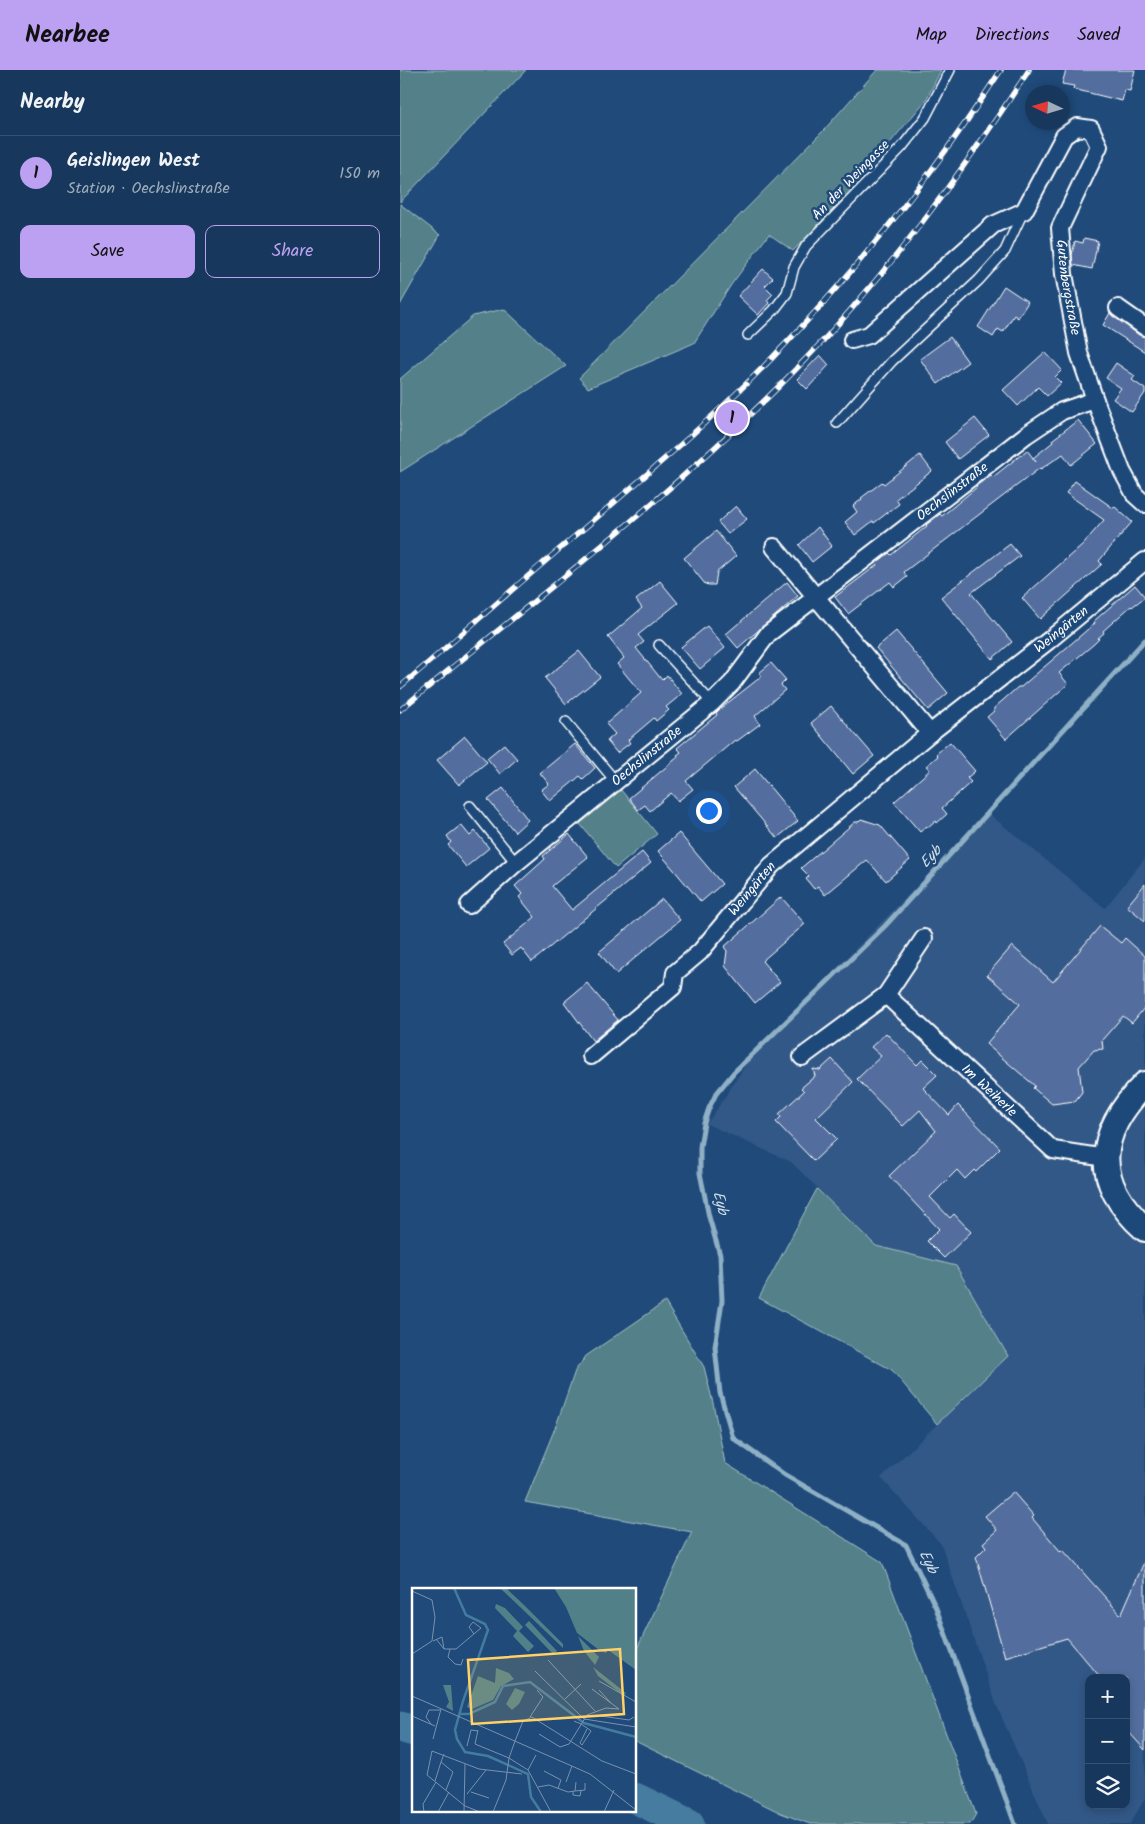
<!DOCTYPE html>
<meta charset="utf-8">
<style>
:root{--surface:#17385c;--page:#244365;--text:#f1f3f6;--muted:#9eacbb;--line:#365272;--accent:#bca0f2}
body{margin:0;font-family:Kalam,sans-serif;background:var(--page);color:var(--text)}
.controls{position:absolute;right:15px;bottom:15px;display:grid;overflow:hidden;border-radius:10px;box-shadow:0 2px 8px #0003}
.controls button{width:45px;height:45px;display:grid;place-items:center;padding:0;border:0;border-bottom:1px solid var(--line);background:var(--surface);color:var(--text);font:25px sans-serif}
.compass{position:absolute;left:625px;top:15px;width:45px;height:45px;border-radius:50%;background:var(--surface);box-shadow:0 2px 8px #0003;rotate:274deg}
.you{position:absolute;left:308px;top:740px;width:18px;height:18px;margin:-12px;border:4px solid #fff;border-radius:50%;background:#1a73e8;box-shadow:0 0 0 8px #1a73e833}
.badge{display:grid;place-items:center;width:32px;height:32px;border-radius:50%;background:var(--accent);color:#111;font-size:16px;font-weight:700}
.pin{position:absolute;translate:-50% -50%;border:2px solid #fff;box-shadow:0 1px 5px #0006}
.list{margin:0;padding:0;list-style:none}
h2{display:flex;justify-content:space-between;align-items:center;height:65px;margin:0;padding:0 20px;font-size:21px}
h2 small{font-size:16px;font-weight:400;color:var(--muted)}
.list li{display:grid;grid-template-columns:32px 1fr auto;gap:15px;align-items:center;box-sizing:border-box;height:75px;padding:0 20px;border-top:1px solid var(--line)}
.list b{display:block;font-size:19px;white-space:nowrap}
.list p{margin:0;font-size:16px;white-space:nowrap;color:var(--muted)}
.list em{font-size:16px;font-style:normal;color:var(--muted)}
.actions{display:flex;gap:10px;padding:15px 20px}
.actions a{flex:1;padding:11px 0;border:1px solid var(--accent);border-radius:10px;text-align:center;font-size:18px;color:var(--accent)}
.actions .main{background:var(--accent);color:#111}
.icon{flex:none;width:28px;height:28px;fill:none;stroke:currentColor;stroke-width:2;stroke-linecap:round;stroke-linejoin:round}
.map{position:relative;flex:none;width:745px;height:1754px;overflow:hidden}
header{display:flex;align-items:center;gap:30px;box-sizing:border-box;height:70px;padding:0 25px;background:var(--accent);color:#111}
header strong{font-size:24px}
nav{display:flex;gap:28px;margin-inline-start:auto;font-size:18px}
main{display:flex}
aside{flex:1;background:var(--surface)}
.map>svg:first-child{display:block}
.built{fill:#335887;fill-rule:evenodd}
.green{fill:#528089;stroke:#a8c0c4}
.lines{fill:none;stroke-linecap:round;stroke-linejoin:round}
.stream{stroke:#8fb0c5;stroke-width:5}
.river{stroke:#447c9f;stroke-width:31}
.building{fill:#536e9e;stroke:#fff}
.service-casing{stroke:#fff;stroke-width:12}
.minor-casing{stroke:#fff;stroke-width:20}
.secondary-casing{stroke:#fff;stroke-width:28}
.service{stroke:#1f4a7a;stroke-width:9}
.minor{stroke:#1f4a7a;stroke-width:16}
.secondary{stroke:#1f4a7a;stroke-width:24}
.rail-casing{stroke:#fff;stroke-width:5.5}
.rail{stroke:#1f4a7a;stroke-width:4;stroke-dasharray:11;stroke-linecap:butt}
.labels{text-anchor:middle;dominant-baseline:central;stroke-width:5;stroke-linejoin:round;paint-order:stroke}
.street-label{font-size:14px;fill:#fff;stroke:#1f4a7a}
.water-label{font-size:15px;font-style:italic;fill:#d0dee7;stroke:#1f4a7a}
.inset-river{fill:none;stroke:#447c9f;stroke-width:2.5}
.inset-road{fill:none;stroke:#7992af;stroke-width:1}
.view{fill:#ffd166;fill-opacity:0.15;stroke:#ffd166;stroke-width:2.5}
.inset-edge{fill:none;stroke:#fff;stroke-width:2.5}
</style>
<header>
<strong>Nearbee</strong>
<nav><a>Map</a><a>Directions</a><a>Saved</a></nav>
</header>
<main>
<aside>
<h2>Nearby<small></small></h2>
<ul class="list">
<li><span class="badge">1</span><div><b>Geislingen West</b><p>Station · Oechslinstraße</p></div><em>150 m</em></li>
</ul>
<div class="actions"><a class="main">Save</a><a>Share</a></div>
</aside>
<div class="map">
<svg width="745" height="1754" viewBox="0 0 745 1754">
<rect width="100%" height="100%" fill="#1f4a7a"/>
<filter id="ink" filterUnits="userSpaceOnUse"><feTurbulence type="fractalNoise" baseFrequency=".02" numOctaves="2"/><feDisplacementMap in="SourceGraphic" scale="10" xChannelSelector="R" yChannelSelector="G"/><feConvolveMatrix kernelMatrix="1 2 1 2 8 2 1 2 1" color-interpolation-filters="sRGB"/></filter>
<g filter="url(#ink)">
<path class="built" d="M 588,743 L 705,838 L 745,788 L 745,1728 L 730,1754 L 648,1754 L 596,1634 L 541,1474 L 481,1408 L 608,1286 L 556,1196 L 476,1176 L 391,1092 L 307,1054 L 353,984 ZM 689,1608 L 726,1608 L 726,1735 L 689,1735 Z"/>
<path class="green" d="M 0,0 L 126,0 L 0,132 Z
M 477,0 L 541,0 L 526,30 L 443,129 L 393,181 L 369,164 L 331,215 L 294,273 L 188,318 L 179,308 L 423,61 Z
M 0,134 L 40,165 L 0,235 Z
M 104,239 L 166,296 L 0,402 L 0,309 L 73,246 Z
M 221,720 L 257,764 L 216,798 L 180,754 Z
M 417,1119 L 476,1176 L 556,1196 L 608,1286 L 537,1354 L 492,1300 L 359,1228 Z
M 265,1232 L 304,1297 L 313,1333 L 325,1393 L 482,1492 L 576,1744 L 570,1754 L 410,1754 L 381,1743 L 235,1671 L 235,1583 L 292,1462 L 125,1432 L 157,1353 L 175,1301 L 186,1286 Z"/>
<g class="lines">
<path class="stream" d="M 615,1754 L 536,1538 L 506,1475 L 385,1405 L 333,1368 L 320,1323 L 315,1277 L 322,1231 L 320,1185 L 309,1147 L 300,1103 L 300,1077 L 304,1053 L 309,1038 L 316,1024 L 334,1002 L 485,856 L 745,570"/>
<path class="river" d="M 0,1657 L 14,1661
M 235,1728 L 289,1754"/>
</g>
<path class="building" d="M 666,0 L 735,0 L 730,21 L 725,20 L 722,31 L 673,19 L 674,16 L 662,14 Z
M 684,168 L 698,171 L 692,199 L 673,195 L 672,185 L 675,171 L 683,173 Z
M 363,199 L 373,208 L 365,216 L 373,224 L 367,230 L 369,233 L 358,245 L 338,226 Z
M 604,216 L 628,232 L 618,248 L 614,245 L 603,262 L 598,259 L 593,267 L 578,257 Z
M 710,243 L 739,265 L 745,267 L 745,282 L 703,255 Z
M 550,267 L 568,292 L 538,314 L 520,289 Z
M 645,282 L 662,300 L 655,307 L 661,313 L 647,326 L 638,317 L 618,336 L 603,320 Z
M 420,285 L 429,295 L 407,319 L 397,309 Z
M 716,293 L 735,306 L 732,310 L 745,319 L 745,323 L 732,342 L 713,329 L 721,318 L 706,308 Z
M 575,348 L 589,365 L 558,389 L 545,372 Z
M 678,350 L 697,374 L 671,395 L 663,384 L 641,399 L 640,398 L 504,502 L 507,507 L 494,517 L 490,512 L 448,544 L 435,527 L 477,495 L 476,493 L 489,483 L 491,485 L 527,456 L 526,455 L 540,444 L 542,446 L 577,417 L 576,416 L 591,405 L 593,407 L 627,380 L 636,392 L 633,388 L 653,372 L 652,370 Z
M 520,385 L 532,401 L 496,429 L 499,434 L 474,453 L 473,451 L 455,465 L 445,452 L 457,442 L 453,436 L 462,429 L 461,428 L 482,412 L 484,414 Z
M 675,411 L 713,438 L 715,437 L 732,452 L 699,491 L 702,494 L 640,549 L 622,528 L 683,474 L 704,450 L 666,423 Z
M 336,436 L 347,449 L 328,464 L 318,452 Z
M 418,457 L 432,476 L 412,492 L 399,475 Z
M 316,461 L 336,486 L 317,502 L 315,515 L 309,515 L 305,514 L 284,488 Z
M 610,474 L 620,486 L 571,523 L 612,572 L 592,589 L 541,527 Z
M 260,511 L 278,533 L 238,565 L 244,572 L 236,578 L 262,610 L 267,605 L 282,624 L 266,637 L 269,640 L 256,651 L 254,648 L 228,670 L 230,673 L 217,683 L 207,671 L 215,664 L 206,654 L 241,623 L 217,594 L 224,588 L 208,567 L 242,538 L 236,530 Z
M 387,512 L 398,526 L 338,578 L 326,564 Z
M 735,515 L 745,527 L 732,537 L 731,536 L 703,561 L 704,563 L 698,568 L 699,569 L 694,574 L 659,603 L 668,614 L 606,669 L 587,647 L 594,641 L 594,638 L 618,617 L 621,617 L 695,553 L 694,551 Z
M 307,556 L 325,578 L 300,599 L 281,577 Z
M 496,561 L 548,623 L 528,640 L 476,578 Z
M 179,581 L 200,607 L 166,634 L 145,608 Z
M 371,593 L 386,610 L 381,615 L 385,620 L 355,646 L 360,654 L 337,671 L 335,670 L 286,711 L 293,719 L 278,731 L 271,723 L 250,741 L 245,735 L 238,740 L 229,728 L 278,687 L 277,685 L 281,682 L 277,678 L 317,645 L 316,643 L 320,639 L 362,606 L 359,603 Z
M 431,636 L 474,686 L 453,704 L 411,653 Z
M 65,666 L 87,692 L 59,715 L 37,690 Z
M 550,672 L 575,701 L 567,708 L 571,712 L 542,738 L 547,744 L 537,753 L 536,751 L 528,758 L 527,756 L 520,762 L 494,732 L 530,700 L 526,696 L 538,686 L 536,684 Z
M 104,674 L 117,689 L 100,704 L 87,688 Z
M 175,674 L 195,698 L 183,709 L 180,706 L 150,731 L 141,720 L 149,714 L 140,703 Z
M 355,699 L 398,751 L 377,768 L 334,717 Z
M 103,718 L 128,750 L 115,762 L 88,730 Z
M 461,749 L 480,755 L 510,790 L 486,811 L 467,790 L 425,825 L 418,816 L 414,819 L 406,809 L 409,806 L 401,798 L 455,752 L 458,752 Z
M 61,755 L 70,766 L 75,761 L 89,778 L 66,797 L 48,775 L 51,772 L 47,766 Z
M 279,763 L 322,814 L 301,832 L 258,781 Z
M 169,764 L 188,787 L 152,816 L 172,840 L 242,782 L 251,793 L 132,892 L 121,878 L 112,885 L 103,874 L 135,847 L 119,827 L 122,824 L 115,816 L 145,789 L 143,786 Z
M 745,814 L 745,851 L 727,836 Z
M 381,827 L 405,854 L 362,891 L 380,912 L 355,933 L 325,896 L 327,881 L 324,877 Z
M 262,829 L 280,850 L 216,904 L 199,882 Z
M 700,856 L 721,873 L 725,868 L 745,886 L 745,937 L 732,953 L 723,946 L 702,970 L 703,979 L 694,980 L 679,997 L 682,1022 L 675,1031 L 652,1034 L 633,1018 L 635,1016 L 586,974 L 620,934 L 587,905 L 612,876 L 653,912 Z
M 187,913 L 218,950 L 193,971 L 164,932 Z
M 486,963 L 517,995 L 522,990 L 537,1005 L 523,1018 L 549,1045 L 558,1035 L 600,1078 L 576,1102 L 574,1100 L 565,1109 L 557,1100 L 530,1127 L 550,1148 L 554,1144 L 571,1162 L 544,1188 L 527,1171 L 539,1159 L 489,1106 L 536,1061 L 520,1040 L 503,1056 L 457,1009 L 481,986 L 471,977 Z
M 432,989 L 453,1012 L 416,1048 L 437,1069 L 414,1091 L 376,1052 L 381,1047 L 379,1044 L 404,1021 L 401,1018 L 415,1006 L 413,999 L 420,1000 Z
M 613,1422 L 634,1446 L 632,1448 L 661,1482 L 663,1480 L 721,1545 L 745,1490 L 745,1680 L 726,1659 L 726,1608 L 701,1608 L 667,1568 L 605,1587 L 576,1487 L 586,1477 L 583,1473 L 597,1460 L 585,1446 Z"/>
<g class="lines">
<g class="service-casing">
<path id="service" d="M 348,265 L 374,240 L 387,223 L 394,197 L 406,176 L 502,77 L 525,48 L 550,0
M 437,353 L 492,291 L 579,210 L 605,181 L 622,144
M 259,575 L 312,633
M 166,652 L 216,712
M 70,736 L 116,793"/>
</g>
<g class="minor-casing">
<g id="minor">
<path d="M 718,238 L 745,257"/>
<path id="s1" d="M 452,270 L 469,265 L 593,155 L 624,141 L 664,66 L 677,57 L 691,59 L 699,76 L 660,158 L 664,204 L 679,283 L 695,330 L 722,401 L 735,425 L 745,434"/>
<path d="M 374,477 L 530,663"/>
<path id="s2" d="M 69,835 L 116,793 L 312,633 L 332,613 L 368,564 L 626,365 L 662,341 L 695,330"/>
<path d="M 486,925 L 524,868"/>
<path id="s3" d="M 191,986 L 273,917 L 275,903 L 300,882 L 372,795 L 530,663 L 648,571 L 745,491"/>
<path id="s4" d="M 402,987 L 486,925 L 653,1080 L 706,1088"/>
</g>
</g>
<g class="secondary-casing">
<path id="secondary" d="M 745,1014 C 696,1063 691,1111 745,1159"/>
</g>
<use href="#service" class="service"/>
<use href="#minor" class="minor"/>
<use href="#secondary" class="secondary"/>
<g class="rail-casing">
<path id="rail" d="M 0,617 C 61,565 120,512 181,461 C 247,404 314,348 374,286 C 459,198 534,103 601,0
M 0,640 C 135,529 276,423 398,297 C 486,207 560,105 629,0"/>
</g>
<use href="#rail" class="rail"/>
</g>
</g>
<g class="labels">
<g class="street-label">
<text transform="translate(451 110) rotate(-46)">An der Weingasse</text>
<text stroke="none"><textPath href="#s1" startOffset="502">Gutenbergstraße</textPath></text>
<text stroke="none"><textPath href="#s2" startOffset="638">Oechslinstraße</textPath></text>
<text stroke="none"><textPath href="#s3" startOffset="640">Weingärten</textPath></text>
<text stroke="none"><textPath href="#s2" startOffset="232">Oechslinstraße</textPath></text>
<text stroke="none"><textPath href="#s3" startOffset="236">Weingärten</textPath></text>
<text stroke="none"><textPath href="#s4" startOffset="245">Im Weiherle</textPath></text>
</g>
<g class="water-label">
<text transform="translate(531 787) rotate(-48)">Eyb</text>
<text transform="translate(320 1133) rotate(76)">Eyb</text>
<text transform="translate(528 1492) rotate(65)">Eyb</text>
</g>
</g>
<g transform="translate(12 1518)">
<rect width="224" height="224" fill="#1f4a7a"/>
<path d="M 88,0 L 94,0 L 111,16 L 151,56 L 151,60 ZM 142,0 L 224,0 L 224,82 L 196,62 L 194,65 L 187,62 L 165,45 L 154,19 ZM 84,16 L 93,20 L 111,39 L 107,43 L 122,58 L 116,64 L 101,48 L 105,43 L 83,20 ZM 117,33 L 129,46 L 145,63 L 141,66 L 113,37 ZM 166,48 L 187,69 L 183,77 L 172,63 ZM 181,79 L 214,105 L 212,108 L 186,88 ZM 84,80 L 97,85 L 102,91 L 89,98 L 81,112 L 60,121 L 55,119 L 66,88 L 83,95 ZM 31,97 L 39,97 L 41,123 L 34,119 L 37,114 ZM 103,100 L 113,104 L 107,116 L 100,122 L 94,116 Z" fill="#528089"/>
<path class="inset-river" d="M 42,0 L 54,27 L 73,36 L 76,42 L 51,113 L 43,142 L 45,151 L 53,164 L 76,168 L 116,186 L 119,209 L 129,224M 47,126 L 57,126 L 83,114 L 91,98 L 118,94 L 172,135 L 224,149"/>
<path class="inset-road" d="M 0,3 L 20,12 L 23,29 L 20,53 L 0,66M 21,53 L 30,49 L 32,61 L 24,51M 32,61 L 44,61 L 69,40 L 61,34 L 57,39 L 62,46M 38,61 L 36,69 L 43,76 L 49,77 L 51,71M 136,72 L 183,123M 123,83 L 172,131 L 224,139M 187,93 L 224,114M 187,102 L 199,115M 0,108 L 178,186 L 224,222M 153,111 L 169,96M 0,128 L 23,138M 189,128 L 217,132 L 222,129M 118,129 L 131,109 L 125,102M 162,133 L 169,136 L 178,142 L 179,143 L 170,157 L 168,155 L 175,141M 19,136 L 14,129 L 17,122 L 28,122M 66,142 L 63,156 L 97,170 L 116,182 L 139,224M 127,146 L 148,159M 21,151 L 29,121M 103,153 L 111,133 L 120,129 L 190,173 L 224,186M 55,158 L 59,142 L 66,143M 148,159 L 157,156 L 175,127 L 194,120 L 207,121 L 180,101M 32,166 L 29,174 L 41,184 L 34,202M 116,182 L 124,167M 132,183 L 149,192 L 146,200M 23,193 L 29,174M 154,194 L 160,178M 126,199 L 137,197 L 156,204 L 163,203 L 164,194M 161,203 L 161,207 L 168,208 L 169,203M 163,203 L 173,202 L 173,195M 59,204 L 77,210M 55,206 L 74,182M 12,224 L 11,216 L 24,194M 26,224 L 37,204M 52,224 L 53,176M 68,224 L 53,218 L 15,187 L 20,163 L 67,181 L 110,186M 81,224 L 94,192 L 97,170 L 103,153M 192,224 L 202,202"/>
<path class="view" d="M 208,61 L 212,126 L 60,136 L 56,72 Z"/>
<rect width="224" height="224" class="inset-edge"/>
</g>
</svg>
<div class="controls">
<button>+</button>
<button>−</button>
<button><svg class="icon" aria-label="layers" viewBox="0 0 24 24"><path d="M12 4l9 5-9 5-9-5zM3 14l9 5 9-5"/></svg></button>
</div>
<svg class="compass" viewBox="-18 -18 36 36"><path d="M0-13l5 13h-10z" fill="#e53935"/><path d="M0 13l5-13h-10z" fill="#9eacbb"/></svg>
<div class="you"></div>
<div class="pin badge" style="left:332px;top:348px">1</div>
</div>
</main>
